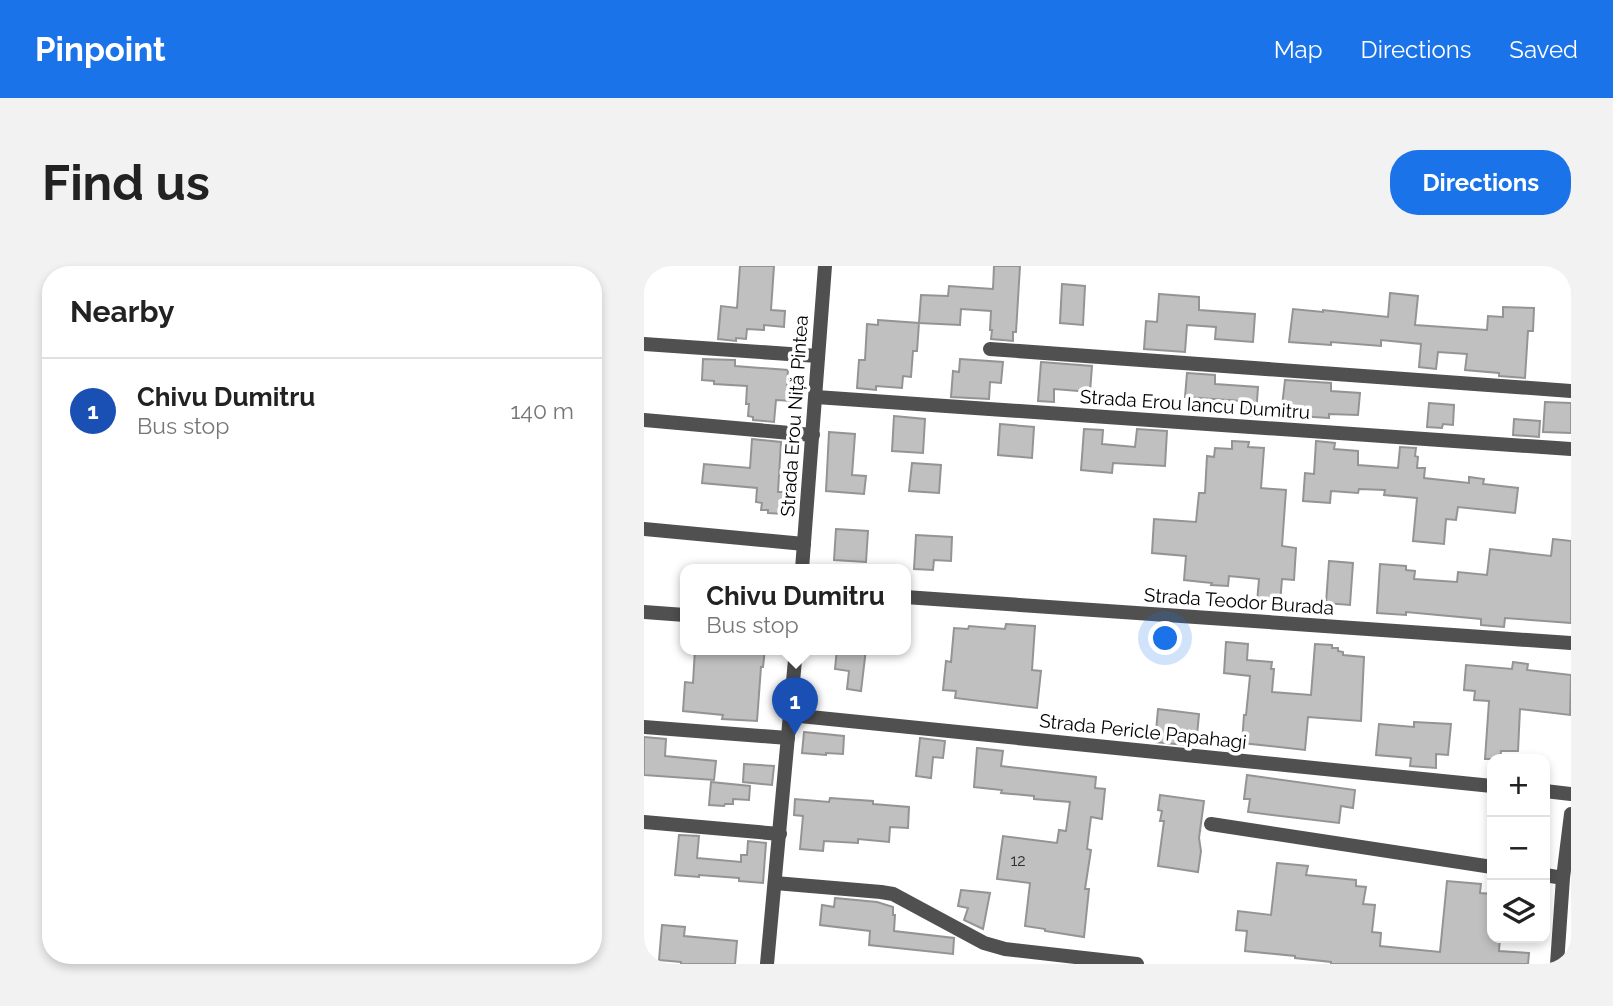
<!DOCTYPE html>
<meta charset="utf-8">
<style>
:root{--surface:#fff;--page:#f2f2f2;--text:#222;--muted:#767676;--line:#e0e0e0;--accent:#1a73e8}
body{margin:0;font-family:Raleway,sans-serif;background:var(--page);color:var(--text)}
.controls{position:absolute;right:21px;bottom:21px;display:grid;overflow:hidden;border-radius:14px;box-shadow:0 4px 10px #0003}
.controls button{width:63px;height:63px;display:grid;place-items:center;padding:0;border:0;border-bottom:2px solid var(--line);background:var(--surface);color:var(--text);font:35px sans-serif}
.you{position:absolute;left:522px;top:373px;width:24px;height:24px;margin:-18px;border:5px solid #fff;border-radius:50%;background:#1a73e8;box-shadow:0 0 0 10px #1a73e833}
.badge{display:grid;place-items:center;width:46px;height:46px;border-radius:50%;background:var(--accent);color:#fff;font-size:23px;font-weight:700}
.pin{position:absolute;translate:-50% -58px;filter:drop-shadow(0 2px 4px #0008)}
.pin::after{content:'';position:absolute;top:37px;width:24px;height:21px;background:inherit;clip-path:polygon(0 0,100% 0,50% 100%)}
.popup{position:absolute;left:36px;top:298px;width:231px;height:91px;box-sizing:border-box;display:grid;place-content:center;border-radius:14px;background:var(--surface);filter:drop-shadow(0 2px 5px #0005);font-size:23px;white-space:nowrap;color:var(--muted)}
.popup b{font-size:26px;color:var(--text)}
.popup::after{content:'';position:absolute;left:50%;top:100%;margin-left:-14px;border:14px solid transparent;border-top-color:var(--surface)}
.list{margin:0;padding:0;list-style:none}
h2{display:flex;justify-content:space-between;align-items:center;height:91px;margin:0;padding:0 28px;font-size:30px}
h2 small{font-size:23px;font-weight:400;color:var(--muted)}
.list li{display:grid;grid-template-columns:46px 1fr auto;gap:21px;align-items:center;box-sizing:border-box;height:105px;padding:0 28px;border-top:2px solid var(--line)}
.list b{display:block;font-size:26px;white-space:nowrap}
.list p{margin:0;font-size:23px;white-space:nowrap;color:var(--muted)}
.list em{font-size:23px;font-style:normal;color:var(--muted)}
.icon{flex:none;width:38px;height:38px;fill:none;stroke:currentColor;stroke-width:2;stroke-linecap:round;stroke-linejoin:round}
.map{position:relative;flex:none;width:927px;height:698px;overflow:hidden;border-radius:28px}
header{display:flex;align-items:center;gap:42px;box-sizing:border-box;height:98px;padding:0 35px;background:var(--accent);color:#fff}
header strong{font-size:33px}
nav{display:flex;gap:38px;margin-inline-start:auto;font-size:24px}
.intro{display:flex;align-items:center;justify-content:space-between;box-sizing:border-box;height:168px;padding:0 42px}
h1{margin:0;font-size:49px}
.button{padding:18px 32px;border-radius:28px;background:var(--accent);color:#fff;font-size:24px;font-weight:700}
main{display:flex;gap:42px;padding:0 42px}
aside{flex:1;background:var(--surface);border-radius:28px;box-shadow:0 4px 10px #0003}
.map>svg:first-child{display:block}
.building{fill:#c0c0c0;stroke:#949494;stroke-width:2}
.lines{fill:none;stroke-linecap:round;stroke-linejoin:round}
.minor{stroke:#505050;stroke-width:14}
.tertiary{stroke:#505050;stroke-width:14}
.labels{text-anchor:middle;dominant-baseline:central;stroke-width:7;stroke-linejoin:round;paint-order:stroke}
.number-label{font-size:16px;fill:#303030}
.street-label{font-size:19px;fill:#000;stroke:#fff}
</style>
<header>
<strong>Pinpoint</strong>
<nav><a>Map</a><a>Directions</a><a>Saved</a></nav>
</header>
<div class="intro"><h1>Find us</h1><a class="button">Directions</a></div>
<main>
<aside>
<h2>Nearby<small></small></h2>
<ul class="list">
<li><span class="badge" style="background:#1a4fb4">1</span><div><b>Chivu Dumitru</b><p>Bus stop</p></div><em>140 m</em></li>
</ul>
</aside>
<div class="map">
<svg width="927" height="698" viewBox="0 0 927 698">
<rect width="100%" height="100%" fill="#fff"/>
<path class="building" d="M 96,0 L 130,0 L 127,44 L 141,45 L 140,61 L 120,59 L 120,64 L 103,63 L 102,73 L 92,72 L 92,75 L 74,73 L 77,40 L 93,42 Z
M 350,0 L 376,0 L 372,66 L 369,66 L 369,75 L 347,73 L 348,64 L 346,64 L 347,45 L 317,43 L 316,59 L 275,57 L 277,29 L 304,30 L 305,20 L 349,23 Z
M 418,18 L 441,20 L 439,59 L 416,57 Z
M 746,27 L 774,30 L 771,59 L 843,64 L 844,50 L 859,51 L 859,41 L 890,42 L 889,65 L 884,65 L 881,112 L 855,110 L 855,107 L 821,104 L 823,88 L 794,86 L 792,103 L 775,101 L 777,78 L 737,74 L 737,80 L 687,76 L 687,79 L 645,76 L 649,43 L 679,46 L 679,44 L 744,51 Z
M 515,28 L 555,31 L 555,44 L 611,48 L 609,76 L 571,73 L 572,61 L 543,59 L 541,86 L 500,83 L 502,55 L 513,56 Z
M 234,54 L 275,57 L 273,85 L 269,85 L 267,111 L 259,110 L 258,122 L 232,120 L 232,124 L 213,122 L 215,94 L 221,94 L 223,58 L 234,59 Z
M 59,93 L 91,94 L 91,100 L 144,104 L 143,120 L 149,121 L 148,135 L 132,134 L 130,156 L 109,154 L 109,151 L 104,150 L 105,138 L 102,138 L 103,120 L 70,118 L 70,115 L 58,114 Z
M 316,93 L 359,96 L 357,117 L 346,116 L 345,133 L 307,131 L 309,105 L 315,106 Z
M 397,96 L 448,100 L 446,126 L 410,123 L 410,136 L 394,135 Z
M 543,107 L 571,109 L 571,118 L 614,121 L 612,150 L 596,149 L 597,135 L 541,131 Z
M 641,114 L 687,117 L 687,125 L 716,127 L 714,149 L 685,148 L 685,152 L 637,149 Z
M 901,136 L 927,137 L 927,167 L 899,166 Z
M 785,137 L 810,139 L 809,159 L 799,158 L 798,162 L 783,161 Z
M 250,150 L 281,153 L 279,187 L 248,185 Z
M 870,153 L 896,155 L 895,171 L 869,169 Z
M 356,158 L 390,161 L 388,192 L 354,189 Z
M 440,163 L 459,164 L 458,178 L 491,181 L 493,163 L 523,165 L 521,200 L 469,197 L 468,207 L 437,204 Z
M 185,166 L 211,168 L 208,209 L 222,210 L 220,228 L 182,225 Z
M 108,173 L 137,176 L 134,226 L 142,226 L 140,248 L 124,247 L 124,244 L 117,244 L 118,237 L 112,236 L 113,222 L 58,217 L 60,198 L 106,202 Z
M 588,175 L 605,176 L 604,181 L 620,182 L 617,222 L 642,224 L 638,280 L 652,282 L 650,314 L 638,313 L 636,338 L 613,336 L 615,313 L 585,310 L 584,320 L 567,319 L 568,317 L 540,314 L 542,290 L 508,287 L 510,253 L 552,256 L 555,227 L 561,227 L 563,190 L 570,191 L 571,182 L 588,183 Z
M 672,175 L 691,177 L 690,183 L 714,185 L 714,199 L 754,202 L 756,181 L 772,182 L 771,190 L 774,191 L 773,202 L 781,202 L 780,212 L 825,217 L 825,211 L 840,213 L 839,218 L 874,222 L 871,247 L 814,241 L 812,254 L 802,253 L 800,278 L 769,275 L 773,232 L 740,229 L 741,224 L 715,223 L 714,227 L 687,225 L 686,237 L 659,235 L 661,207 L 670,208 Z
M 268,197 L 297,199 L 295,227 L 265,225 Z
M 192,263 L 224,265 L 222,296 L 190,294 Z
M 272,269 L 308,271 L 307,295 L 290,294 L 289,304 L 270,303 Z
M 909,273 L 927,275 L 927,357 L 861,352 L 860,361 L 837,359 L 837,353 L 762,346 L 762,349 L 733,347 L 736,298 L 762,300 L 762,304 L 771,305 L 770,313 L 813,316 L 814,306 L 843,309 L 846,283 L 907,290 Z
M 685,295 L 709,297 L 706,339 L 682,337 Z
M 362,358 L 391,360 L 388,404 L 397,405 L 393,442 L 311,432 L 312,425 L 299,424 L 302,395 L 307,396 L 310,362 L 324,363 L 325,360 L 361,363 Z
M 582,376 L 604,378 L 603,394 L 628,396 L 627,403 L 630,403 L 628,426 L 667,429 L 671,378 L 688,379 L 688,382 L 694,382 L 694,385 L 699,386 L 699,389 L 720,391 L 717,455 L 664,451 L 661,484 L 598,477 L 600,449 L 602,449 L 606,410 L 580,407 Z
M 51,383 L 121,383 L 119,401 L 117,401 L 113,455 L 78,453 L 79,449 L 39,445 L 41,416 L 49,417 Z
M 193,383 L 222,383 L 217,425 L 203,423 L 205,405 L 191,403 Z
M 869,396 L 884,398 L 883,404 L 927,409 L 926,449 L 876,443 L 874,485 L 857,485 L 856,493 L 841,493 L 845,435 L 830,434 L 831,425 L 820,424 L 822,399 L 868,403 Z
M 514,443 L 555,448 L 552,480 L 511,476 Z
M 770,456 L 807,458 L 804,489 L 792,488 L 792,502 L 766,500 L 767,492 L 732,489 L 735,458 L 770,461 Z
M 160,466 L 200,470 L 199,488 L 182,487 L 182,489 L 158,487 Z
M 0,471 L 22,473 L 21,490 L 72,495 L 70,514 L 0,509 Z
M 276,472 L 301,475 L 299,492 L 289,491 L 287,512 L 272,510 Z
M 333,482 L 359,485 L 357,500 L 452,511 L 451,522 L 461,523 L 458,553 L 447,551 L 443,583 L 447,584 L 441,623 L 445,623 L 440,671 L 401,665 L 401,663 L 381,660 L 386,617 L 353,613 L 359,570 L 413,577 L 415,564 L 422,565 L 426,536 L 390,533 L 390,530 L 357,527 L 358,524 L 330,521 Z
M 100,498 L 130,500 L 128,519 L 99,516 Z
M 603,509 L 711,524 L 709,542 L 697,540 L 695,557 L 604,546 L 606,533 L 600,533 Z
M 67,516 L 106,520 L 105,534 L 89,533 L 89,538 L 81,538 L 80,540 L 65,539 Z
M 516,529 L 560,535 L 555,572 L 557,585 L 554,606 L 514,600 L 520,555 L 516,555 L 518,545 L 514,544 Z
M 186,532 L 229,535 L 229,538 L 265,541 L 264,562 L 246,561 L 245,576 L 214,573 L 214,577 L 180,575 L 179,585 L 156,583 L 159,550 L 150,549 L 151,533 L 185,536 Z
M 35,569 L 55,570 L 53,592 L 97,596 L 97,589 L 103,589 L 104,575 L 122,577 L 119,617 L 95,615 L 95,612 L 55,609 L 55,611 L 31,609 Z
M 633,597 L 664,600 L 662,609 L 712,614 L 712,620 L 722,621 L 719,638 L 731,639 L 728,666 L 737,667 L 736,680 L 796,686 L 803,615 L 837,618 L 836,627 L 848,628 L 848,672 L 856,672 L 855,685 L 885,687 L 884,698 L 687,698 L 687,696 L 651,692 L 651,690 L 601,685 L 603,665 L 592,664 L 594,645 L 627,649 Z
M 317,624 L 346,627 L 339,663 L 320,654 L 324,642 L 314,640 Z
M 191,632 L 233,636 L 249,641 L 249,649 L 251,649 L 250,665 L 310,672 L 309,688 L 225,679 L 226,665 L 176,659 L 178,639 L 190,641 Z
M 18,659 L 41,661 L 40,670 L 93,675 L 91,698 L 37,698 L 37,696 L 15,694 Z"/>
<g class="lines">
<path class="minor" d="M 0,78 L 174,90
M 346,83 L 927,125
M 172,131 L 927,183
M 0,154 L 169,169
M 0,263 L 160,278
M 261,331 L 927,377
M 0,346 L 41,349
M 146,449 L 848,520
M 0,461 L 144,472
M 901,525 L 927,528
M 0,556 L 136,568
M 567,558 L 848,601
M 901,609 L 919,612
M 131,617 L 237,626 L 249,628 L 340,677 L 361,683 L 493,698
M 913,698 L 919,612 L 927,548"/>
<path class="tertiary" d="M 158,303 L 181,0
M 123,698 L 152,383"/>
</g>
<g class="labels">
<g class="number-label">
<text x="374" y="594">12</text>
</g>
<g class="street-label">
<text transform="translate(551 138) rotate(4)">Strada Erou Iancu Dumitru</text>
<text transform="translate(150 150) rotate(-86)">Strada Erou Niță Pintea</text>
<text transform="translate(595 335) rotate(4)">Strada Teodor Burada</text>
<text transform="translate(499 465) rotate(6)">Strada Pericle Papahagi</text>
</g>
</g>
</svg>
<div class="controls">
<button>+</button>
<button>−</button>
<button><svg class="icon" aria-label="layers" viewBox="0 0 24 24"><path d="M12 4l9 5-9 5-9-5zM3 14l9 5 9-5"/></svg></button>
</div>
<div class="you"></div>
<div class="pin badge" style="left:151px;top:469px;background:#1a4fb4">1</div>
<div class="popup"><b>Chivu Dumitru</b>Bus stop</div>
</div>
</main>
